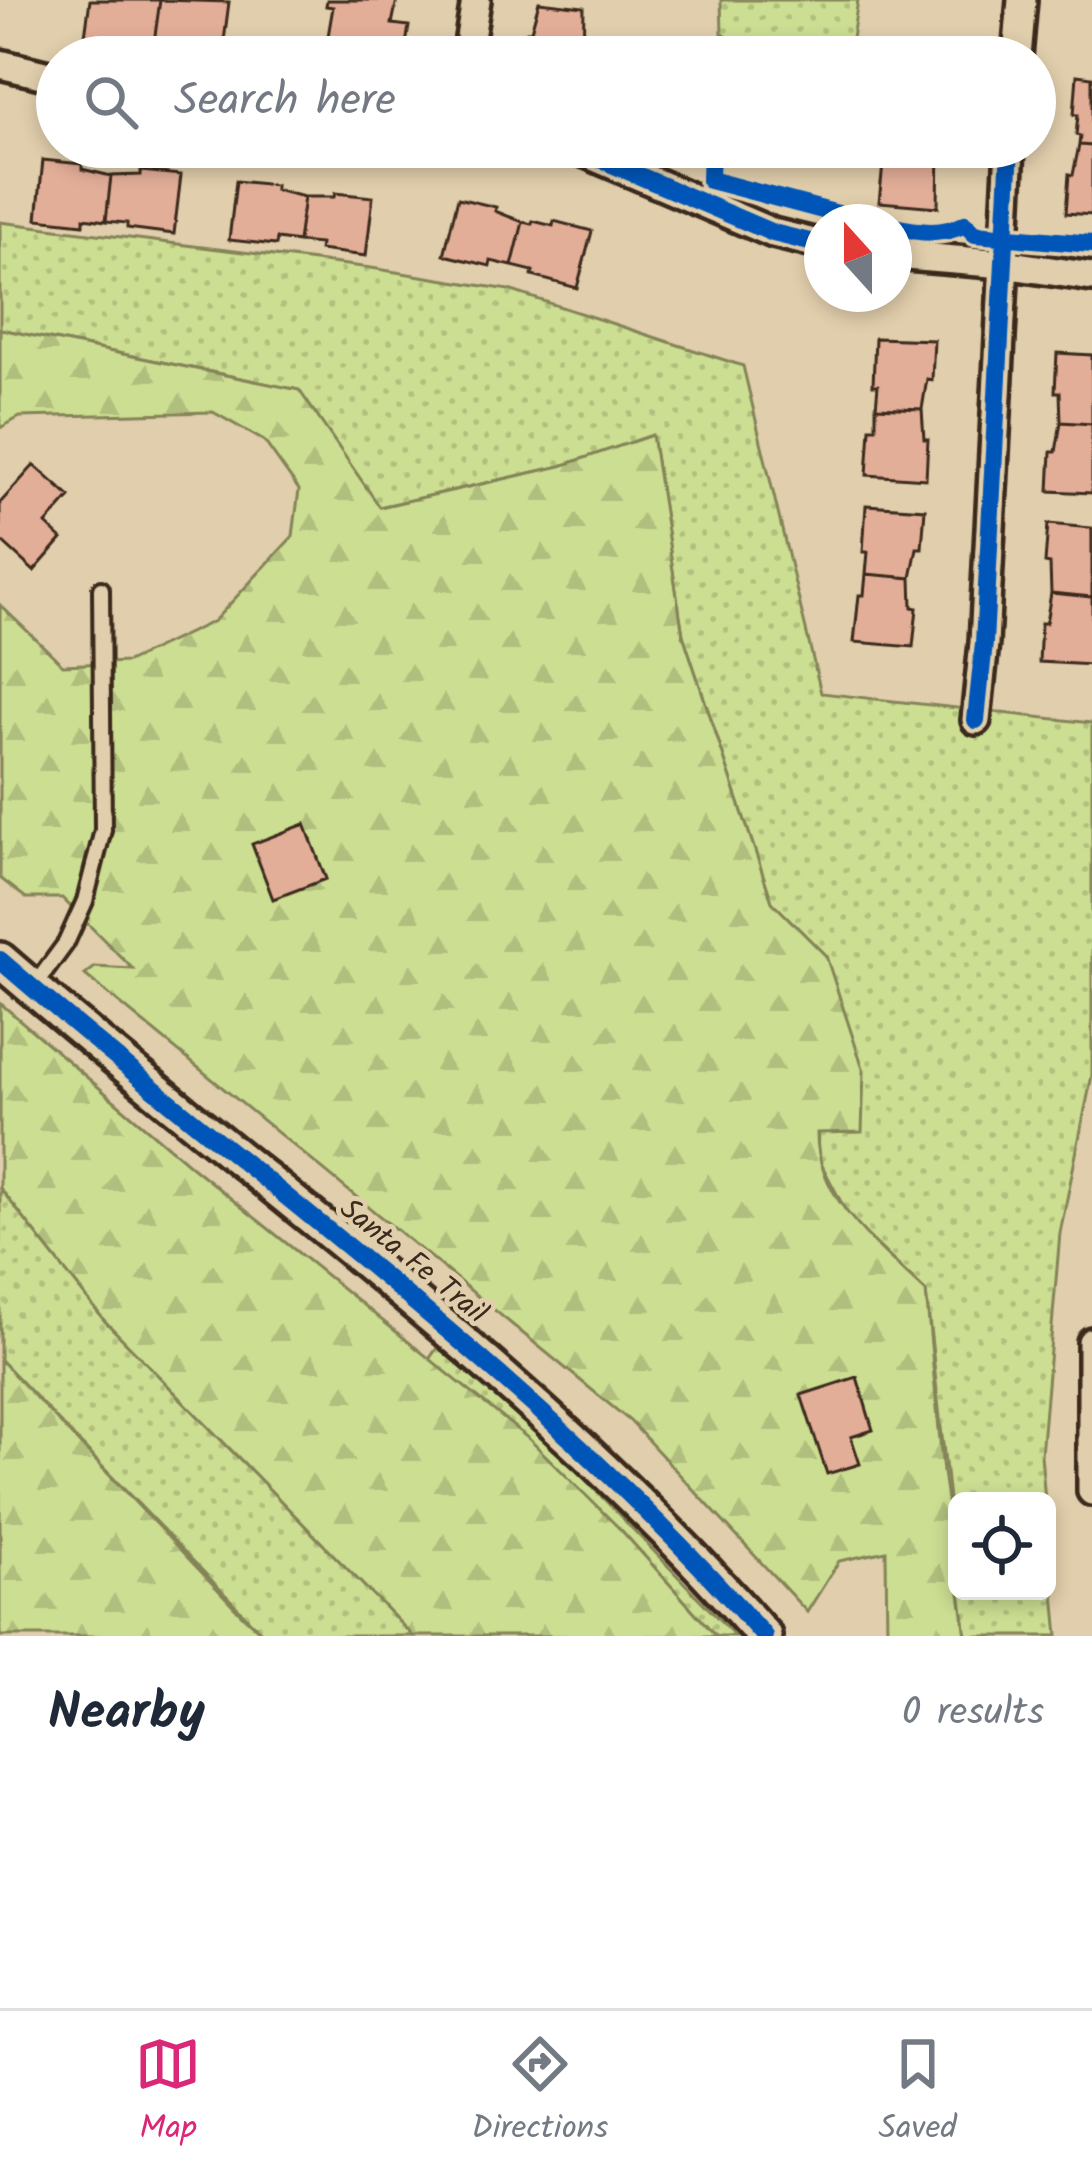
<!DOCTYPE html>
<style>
:root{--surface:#fff;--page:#f2f2f3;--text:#1f2937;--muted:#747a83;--line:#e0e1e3;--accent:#db2777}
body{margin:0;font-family:Kalam,sans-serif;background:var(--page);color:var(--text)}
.controls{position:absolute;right:36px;bottom:36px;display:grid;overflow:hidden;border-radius:18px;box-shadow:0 6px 18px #0003}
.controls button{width:108px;height:108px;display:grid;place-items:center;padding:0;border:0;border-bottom:3px solid var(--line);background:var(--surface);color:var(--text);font:60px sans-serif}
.compass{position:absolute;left:804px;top:204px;width:108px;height:108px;border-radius:50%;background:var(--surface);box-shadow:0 6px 18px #0003;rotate:339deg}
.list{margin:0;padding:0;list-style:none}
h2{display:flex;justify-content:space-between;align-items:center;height:156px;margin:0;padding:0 48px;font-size:51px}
h2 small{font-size:39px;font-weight:400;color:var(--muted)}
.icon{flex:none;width:66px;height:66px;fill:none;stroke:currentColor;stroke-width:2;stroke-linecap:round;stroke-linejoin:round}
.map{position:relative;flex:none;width:1092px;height:1636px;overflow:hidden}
.search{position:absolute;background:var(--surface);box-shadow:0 6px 18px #0003;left:36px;right:36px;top:36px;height:132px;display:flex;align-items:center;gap:30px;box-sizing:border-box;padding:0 42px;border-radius:66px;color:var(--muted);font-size:45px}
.sheet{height:372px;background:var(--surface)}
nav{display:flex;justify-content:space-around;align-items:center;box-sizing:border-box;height:168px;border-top:3px solid var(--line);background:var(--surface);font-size:33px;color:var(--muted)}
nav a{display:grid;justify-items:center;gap:6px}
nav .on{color:var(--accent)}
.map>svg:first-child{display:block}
.grass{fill:url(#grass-dots);stroke:#848458;stroke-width:3}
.forest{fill:url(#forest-firs);stroke:#848458;stroke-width:3}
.building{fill:#e3ae98;stroke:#3b2a1e;stroke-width:3}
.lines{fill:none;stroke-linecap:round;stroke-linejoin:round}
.service-casing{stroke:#3b2a1e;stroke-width:22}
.minor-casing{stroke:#3b2a1e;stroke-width:36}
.tertiary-casing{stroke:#3b2a1e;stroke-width:42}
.service{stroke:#e1ceac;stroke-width:14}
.minor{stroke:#e1ceac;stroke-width:27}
.tertiary{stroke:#e1ceac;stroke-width:33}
.cycleway-casing{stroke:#e1ceac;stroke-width:26}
.cycleway{stroke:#0057b8;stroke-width:18}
.labels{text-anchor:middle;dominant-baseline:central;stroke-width:10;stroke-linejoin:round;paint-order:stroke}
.street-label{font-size:30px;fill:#3b2a1e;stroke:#e1ceac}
</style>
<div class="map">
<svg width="1092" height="1636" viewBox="0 0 1092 1636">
<defs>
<pattern id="grass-dots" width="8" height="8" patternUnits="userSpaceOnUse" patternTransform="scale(3)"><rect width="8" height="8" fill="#ccde92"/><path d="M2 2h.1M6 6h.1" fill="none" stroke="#b0bf7d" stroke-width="1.8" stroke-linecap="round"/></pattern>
<pattern id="forest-firs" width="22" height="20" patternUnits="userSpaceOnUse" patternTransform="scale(3)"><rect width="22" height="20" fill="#ccde92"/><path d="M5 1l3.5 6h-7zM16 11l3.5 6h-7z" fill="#b0bf7d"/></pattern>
</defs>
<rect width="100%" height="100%" fill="#e1ceac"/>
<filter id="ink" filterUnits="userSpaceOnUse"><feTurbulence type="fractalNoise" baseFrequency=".00833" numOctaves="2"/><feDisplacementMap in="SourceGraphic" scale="24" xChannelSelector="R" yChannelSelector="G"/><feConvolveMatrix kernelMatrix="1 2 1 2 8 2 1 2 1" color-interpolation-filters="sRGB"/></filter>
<g filter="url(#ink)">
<path class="grass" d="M 721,0 L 858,0 L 851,45 L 846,50 L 831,50 L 729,39 L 722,33 Z
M 0,222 L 371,268 L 509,290 L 743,366 L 821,693 L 1092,723 L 1092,1075 L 1060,1233 L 1041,1455 L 1045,1501 L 957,1501 L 957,1571 L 926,1292 L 850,1219 L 817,1156 L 826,956 L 772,902 L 683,635 L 652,436 L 561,466 L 379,507 L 299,390 L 0,329 Z
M 0,1188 L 104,1320 L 413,1636 L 265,1636 L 0,1360 Z
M 440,1344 L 579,1473 L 735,1636 L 716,1636 L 622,1531 L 429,1359 Z
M 1047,1519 L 1058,1636 L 966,1636 L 960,1591 L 1047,1591 Z"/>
<path class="forest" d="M 0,329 L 299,390 L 380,507 L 561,466 L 652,435 L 683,635 L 772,902 L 826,956 L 864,1071 L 862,1132 L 817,1133 C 816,1200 882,1249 926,1292 L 943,1472 L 966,1636 L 887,1636 L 886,1551 L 839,1561 L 807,1612 L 630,1421 L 85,975 L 95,967 L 133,969 L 62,898 L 26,898 L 0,878 L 0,605 L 63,665 L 127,662 L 214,621 L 293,536 L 299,490 L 264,441 L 213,412 L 20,417 L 0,428 Z
M 0,1003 L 192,1167 L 529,1439 L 622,1531 L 716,1636 L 413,1636 L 104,1320 L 0,1188 Z
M 0,1360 L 244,1617 L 265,1636 L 0,1636 Z"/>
<path class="building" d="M 90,0 L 160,0 L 154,43 L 124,43 L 123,48 L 84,43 Z
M 160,0 L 229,2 L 222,57 L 182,55 L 183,51 L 154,43 Z
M 327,0 L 397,0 L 392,24 L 409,26 L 404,57 L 326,48 L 333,7 L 326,6 Z
M 539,2 L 584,7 L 583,57 L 524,57 L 527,31 L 531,31 Z
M 1077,75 L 1092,77 L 1092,146 L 1079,145 L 1080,136 L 1076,135 L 1078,115 L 1074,115 Z
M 1079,145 L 1092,146 L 1092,215 L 1066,213 L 1069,174 L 1073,175 Z
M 890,147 L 939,147 L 938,207 L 879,202 L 884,155 L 889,155 Z
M 43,160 L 82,164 L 82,169 L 111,176 L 106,221 L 84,218 L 84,224 L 37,219 Z
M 141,171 L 181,175 L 174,234 L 127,228 L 127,223 L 106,221 L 111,176 L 141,175 Z
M 236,181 L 275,185 L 275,190 L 304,197 L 298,242 L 277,239 L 276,245 L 229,240 Z
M 335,193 L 373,197 L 366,256 L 319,250 L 320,244 L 298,242 L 304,197 L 334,197 Z
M 458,198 L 496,207 L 495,211 L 523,222 L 512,266 L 491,261 L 490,266 L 444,255 Z
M 533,221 L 553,226 L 554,221 L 592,231 L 577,288 L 532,276 L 533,271 L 512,266 L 523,222 L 532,224 Z
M 875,338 L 934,340 L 932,380 L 927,379 L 922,409 L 876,407 L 878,385 L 873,385 Z
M 1057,353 L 1092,355 L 1092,424 L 1061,422 L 1060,392 L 1055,392 Z
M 876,407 L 922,409 L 924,439 L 928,439 L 926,479 L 867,475 L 870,428 L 876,428 Z
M 1061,422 L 1092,424 L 1092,493 L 1049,491 L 1051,452 L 1056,452 Z
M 34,465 L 70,497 L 46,524 L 62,539 L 34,571 L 0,540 L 0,503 Z
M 866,505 L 925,509 L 922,548 L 917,548 L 911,578 L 866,574 L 868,552 L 863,552 Z
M 1048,524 L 1092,528 L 1092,597 L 1051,593 L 1050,564 L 1045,563 Z
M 866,574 L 911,578 L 912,607 L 917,608 L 913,647 L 854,642 L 859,595 L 864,595 Z
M 1051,593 L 1092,597 L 1092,665 L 1039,662 L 1041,623 L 1046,623 Z
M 305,824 L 326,879 L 273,899 L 252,844 Z
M 857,1377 L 873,1430 L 851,1437 L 860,1464 L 827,1474 L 801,1395 Z"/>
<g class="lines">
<g class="service-casing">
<path id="service" d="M 33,988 L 66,943 L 85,901 L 103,830 L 101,589"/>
</g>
<g class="minor-casing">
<path id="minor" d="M 467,57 L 476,0
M 1017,57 L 1022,0
M 0,64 L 57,78
M 572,147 L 773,233 L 822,245
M 894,255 L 1004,264 L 1092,277
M 976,720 L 984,643 L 1010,147
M 1092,1342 L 1092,1491"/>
</g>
<g class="tertiary-casing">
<path id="tertiary" d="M 0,960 C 257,1183 539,1378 764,1636"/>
</g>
<use href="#service" class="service"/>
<use href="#minor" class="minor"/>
<use href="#tertiary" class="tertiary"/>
<g class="cycleway-casing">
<path id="cycleway" d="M 572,147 L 773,233 L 822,245
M 711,147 L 710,180 L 868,222
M 894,227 C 919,232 942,236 965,224 L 975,234 L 1092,244
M 976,720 L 984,643 L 1010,147
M 0,960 C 257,1183 539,1378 764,1636"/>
</g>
<use href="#cycleway" class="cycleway"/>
</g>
</g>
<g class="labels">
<g class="street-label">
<text transform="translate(413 1262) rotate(39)">Santa Fe Trail</text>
</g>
</g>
</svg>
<div class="controls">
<button><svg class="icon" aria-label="locate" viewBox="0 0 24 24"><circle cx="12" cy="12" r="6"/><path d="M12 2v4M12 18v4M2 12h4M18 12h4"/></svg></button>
</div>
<svg class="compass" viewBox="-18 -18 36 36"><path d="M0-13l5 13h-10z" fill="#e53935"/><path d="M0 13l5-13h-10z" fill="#747a83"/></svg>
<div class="search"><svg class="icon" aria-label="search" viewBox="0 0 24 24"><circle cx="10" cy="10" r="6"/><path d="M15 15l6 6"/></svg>Search here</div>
</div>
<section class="sheet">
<h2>Nearby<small>0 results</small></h2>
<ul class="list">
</ul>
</section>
<nav>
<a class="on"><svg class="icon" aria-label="map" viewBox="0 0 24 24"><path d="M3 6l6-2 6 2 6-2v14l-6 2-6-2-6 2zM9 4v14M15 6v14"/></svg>Map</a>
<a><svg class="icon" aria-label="directions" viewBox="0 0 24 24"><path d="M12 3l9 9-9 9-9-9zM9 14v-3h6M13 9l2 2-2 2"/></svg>Directions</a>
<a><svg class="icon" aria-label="saved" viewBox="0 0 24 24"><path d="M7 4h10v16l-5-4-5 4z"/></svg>Saved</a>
</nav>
